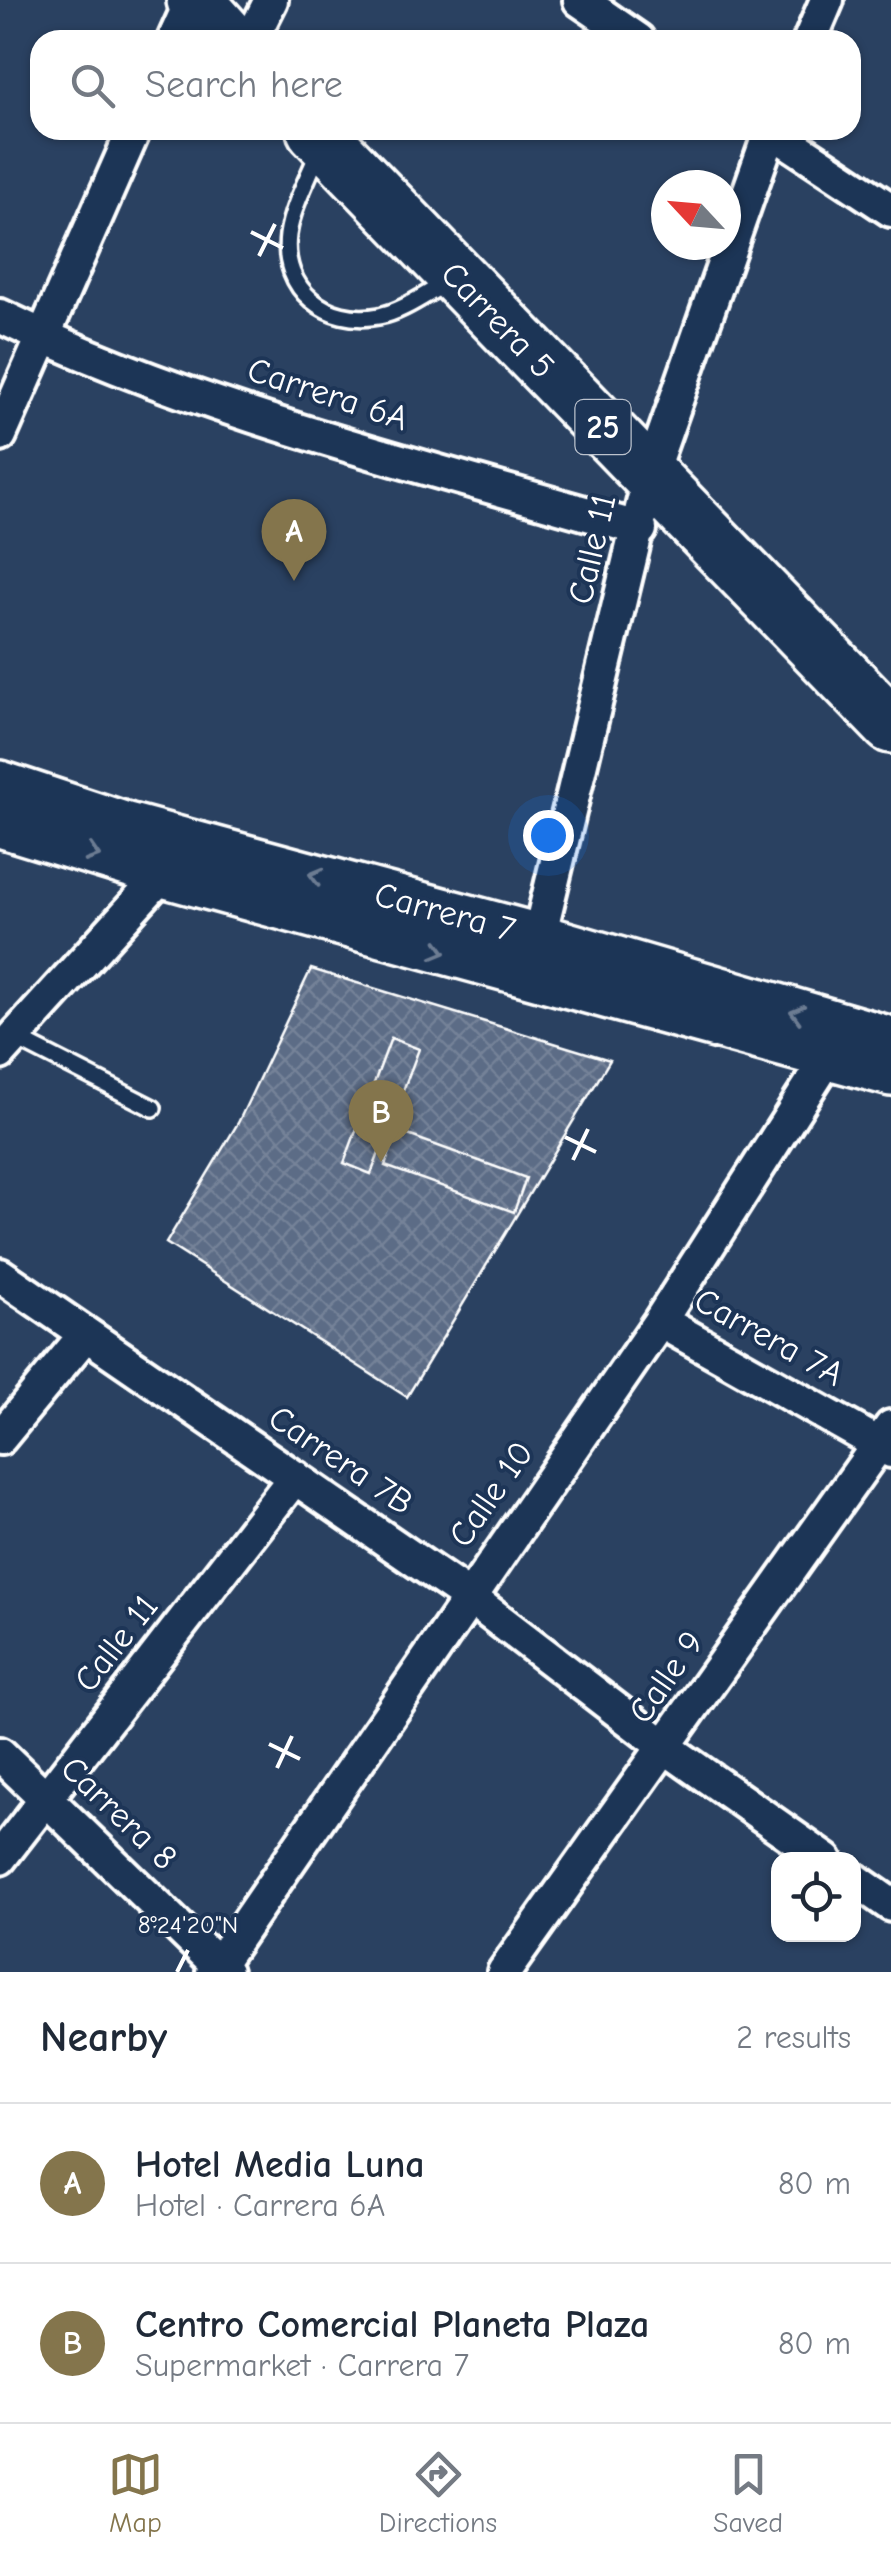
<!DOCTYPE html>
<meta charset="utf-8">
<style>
:root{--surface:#fff;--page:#f6f6f7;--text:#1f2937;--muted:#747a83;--line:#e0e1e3;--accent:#84754c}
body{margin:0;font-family:"Comic Neue",sans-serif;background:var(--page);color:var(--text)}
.controls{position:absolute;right:30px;bottom:30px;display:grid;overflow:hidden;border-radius:20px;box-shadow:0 2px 8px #0004}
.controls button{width:90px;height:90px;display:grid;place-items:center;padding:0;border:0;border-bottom:2px solid var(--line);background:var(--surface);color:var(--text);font:50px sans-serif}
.compass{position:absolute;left:651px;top:170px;width:90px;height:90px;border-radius:50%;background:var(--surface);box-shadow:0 2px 8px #0004;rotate:296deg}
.you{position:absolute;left:548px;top:835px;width:35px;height:35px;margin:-25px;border:8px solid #fff;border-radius:50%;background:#1a73e8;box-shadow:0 0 0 15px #1a73e833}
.badge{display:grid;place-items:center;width:65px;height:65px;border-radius:50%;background:var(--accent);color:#fff;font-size:32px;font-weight:700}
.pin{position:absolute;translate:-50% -82px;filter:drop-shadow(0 2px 5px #0008)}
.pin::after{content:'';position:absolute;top:52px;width:35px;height:30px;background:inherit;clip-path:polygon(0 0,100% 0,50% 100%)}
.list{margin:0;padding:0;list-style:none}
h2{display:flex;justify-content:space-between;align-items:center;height:130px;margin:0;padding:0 40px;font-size:42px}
h2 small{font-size:32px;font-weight:400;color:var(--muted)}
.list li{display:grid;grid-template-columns:65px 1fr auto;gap:30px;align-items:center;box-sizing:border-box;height:160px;padding:0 40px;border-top:2px solid var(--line)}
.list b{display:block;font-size:38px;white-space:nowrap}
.list p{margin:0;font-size:32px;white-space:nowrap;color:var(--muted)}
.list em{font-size:32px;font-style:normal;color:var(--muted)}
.icon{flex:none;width:55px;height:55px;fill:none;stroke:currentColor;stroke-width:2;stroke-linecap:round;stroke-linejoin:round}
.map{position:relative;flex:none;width:891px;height:1972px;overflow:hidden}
.search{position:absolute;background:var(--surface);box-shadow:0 2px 8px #0004;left:30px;right:30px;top:30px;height:110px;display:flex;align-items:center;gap:25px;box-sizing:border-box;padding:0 35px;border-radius:30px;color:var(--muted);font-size:38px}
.sheet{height:450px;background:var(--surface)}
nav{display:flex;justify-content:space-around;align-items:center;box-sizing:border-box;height:140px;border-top:2px solid var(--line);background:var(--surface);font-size:28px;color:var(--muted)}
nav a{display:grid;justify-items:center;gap:5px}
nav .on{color:var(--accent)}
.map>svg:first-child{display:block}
.building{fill:url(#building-cross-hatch);stroke:#fff;stroke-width:2.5}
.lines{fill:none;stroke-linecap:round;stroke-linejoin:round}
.lane-casing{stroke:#fff;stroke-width:22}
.street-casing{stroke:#fff;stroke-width:40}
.secondary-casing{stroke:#fff;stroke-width:52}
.highway-casing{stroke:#fff;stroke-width:62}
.lane{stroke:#1d3557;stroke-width:15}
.street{stroke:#1d3557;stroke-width:32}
.secondary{stroke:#1d3557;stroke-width:45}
.highway{stroke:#1d3557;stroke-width:55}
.oneway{stroke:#6c7c92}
.ticks{fill:none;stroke:#fff;stroke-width:4}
.labels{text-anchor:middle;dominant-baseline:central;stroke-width:8;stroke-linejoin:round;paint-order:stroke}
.shield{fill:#1d3557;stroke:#bbc2cd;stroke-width:2.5}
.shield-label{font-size:32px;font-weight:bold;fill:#fff}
.street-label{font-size:35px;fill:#fff;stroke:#1d3557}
.ticks-label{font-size:25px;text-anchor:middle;fill:#fff;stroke:#1d3557;stroke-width:8;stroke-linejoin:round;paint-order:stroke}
</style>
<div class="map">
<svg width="891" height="1972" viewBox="0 0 891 1972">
<defs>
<pattern id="building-cross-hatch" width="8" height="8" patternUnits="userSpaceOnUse" patternTransform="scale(2.5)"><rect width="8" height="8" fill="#5b6c86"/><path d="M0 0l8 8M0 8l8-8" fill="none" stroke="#748298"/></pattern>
</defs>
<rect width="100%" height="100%" fill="#2a4161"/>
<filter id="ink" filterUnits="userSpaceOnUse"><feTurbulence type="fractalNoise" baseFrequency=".01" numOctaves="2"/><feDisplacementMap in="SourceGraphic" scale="20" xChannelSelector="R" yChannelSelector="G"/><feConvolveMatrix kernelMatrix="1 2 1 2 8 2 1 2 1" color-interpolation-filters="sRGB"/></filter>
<g filter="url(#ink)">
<path class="building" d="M 311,969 L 610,1060 L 407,1397 L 166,1243 L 238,1123 Z
M 391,1038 L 419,1049 L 371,1174 L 344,1163 Z
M 397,1131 L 526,1178 L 514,1212 L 385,1166 Z"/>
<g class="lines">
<g class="lane-casing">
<path id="lane" d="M 320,148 C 310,175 292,206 288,235 C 281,290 327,326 379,316 C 402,312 427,293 448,282
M 15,1038 L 153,1108"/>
</g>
<g class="street-casing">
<path id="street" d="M 580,0 L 638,40
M 174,40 L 192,0
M 251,40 L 271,0
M 810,40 L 827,0
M 770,130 L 891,210
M 0,316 C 200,413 427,467 640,529
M 0,435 L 134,130
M 539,937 L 650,475 L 771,130
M 0,1053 L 163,874
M 0,1275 L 469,1597 L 665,1747 L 826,1860
M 660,1321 L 891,1451
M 0,1438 L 85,1335
M 0,1754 L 225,1972
M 0,1858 L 295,1477
M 854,1879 L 891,1905
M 213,1972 L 660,1321 L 829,1056
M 504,1972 L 891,1427"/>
</g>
<g class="secondary-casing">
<path id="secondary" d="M 0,784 L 127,826 L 539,937 L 891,1040
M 0,824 L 163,874 L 891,1073"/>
</g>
<g class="highway-casing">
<path id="highway" d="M 195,0 L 231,40
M 315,130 L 891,725"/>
</g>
<use href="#lane" class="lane"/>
<use href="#street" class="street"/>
<use href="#secondary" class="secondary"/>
<use href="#highway" class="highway"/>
</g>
<defs><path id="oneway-chevron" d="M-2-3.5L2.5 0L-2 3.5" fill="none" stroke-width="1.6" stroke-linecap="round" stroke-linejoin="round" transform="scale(2.5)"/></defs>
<g class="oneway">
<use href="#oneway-chevron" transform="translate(93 854) rotate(17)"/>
<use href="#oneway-chevron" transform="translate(316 876) rotate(-165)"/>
<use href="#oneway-chevron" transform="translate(439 951) rotate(16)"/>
<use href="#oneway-chevron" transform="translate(797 1013) rotate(-164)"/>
</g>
</g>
<path class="ticks" d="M 251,232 L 283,248M 259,256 L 275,224M 565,1137 L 596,1152M 573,1160 L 588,1129M 269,1744 L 300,1759M 277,1768 L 292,1736M 177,1972 L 188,1950"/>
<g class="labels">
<rect class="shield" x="575.5" y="400" width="55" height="54" rx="8"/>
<g class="shield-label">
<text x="603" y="427">25</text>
</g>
<g class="street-label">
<text transform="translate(498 320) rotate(46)">Carrera 5</text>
<text transform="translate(328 394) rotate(18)">Carrera 6A</text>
<text transform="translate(592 549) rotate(-77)">Calle 11</text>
<text transform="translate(445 912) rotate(15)">Carrera 7</text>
<text transform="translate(769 1337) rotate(29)">Carrera 7A</text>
<text transform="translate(341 1460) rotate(34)">Carrera 7B</text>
<text transform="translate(491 1494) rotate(-55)">Calle 10</text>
<text transform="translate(116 1643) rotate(-52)">Calle 11</text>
<text transform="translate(666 1677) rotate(-55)">Calle 9</text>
<text transform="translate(119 1813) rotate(44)">Carrera 8</text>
</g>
</g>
<g class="ticks-label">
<text x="188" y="1933">8°24'20"N</text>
</g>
</svg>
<div class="controls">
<button><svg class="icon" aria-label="locate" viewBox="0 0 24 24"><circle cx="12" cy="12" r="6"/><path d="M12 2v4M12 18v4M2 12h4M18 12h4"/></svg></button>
</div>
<svg class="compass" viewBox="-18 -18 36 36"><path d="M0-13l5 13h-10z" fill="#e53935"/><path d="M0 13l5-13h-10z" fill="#747a83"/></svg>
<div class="you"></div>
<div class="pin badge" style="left:294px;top:581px">A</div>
<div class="pin badge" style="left:381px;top:1162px">B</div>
<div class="search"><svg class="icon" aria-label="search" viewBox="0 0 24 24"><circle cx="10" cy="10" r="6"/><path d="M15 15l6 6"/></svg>Search here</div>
</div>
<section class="sheet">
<h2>Nearby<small>2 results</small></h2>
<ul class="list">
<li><span class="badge">A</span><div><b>Hotel Media Luna</b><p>Hotel · Carrera 6A</p></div><em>80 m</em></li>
<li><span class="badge">B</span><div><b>Centro Comercial Planeta Plaza</b><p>Supermarket · Carrera 7</p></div><em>80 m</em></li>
</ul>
</section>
<nav>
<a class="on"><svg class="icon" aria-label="map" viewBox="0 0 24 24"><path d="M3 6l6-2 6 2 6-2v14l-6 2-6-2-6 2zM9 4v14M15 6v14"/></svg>Map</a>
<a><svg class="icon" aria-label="directions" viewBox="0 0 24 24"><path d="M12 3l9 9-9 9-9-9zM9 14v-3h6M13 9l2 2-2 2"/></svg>Directions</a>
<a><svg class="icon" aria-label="saved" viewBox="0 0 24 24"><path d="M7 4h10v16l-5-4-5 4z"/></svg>Saved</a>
</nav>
